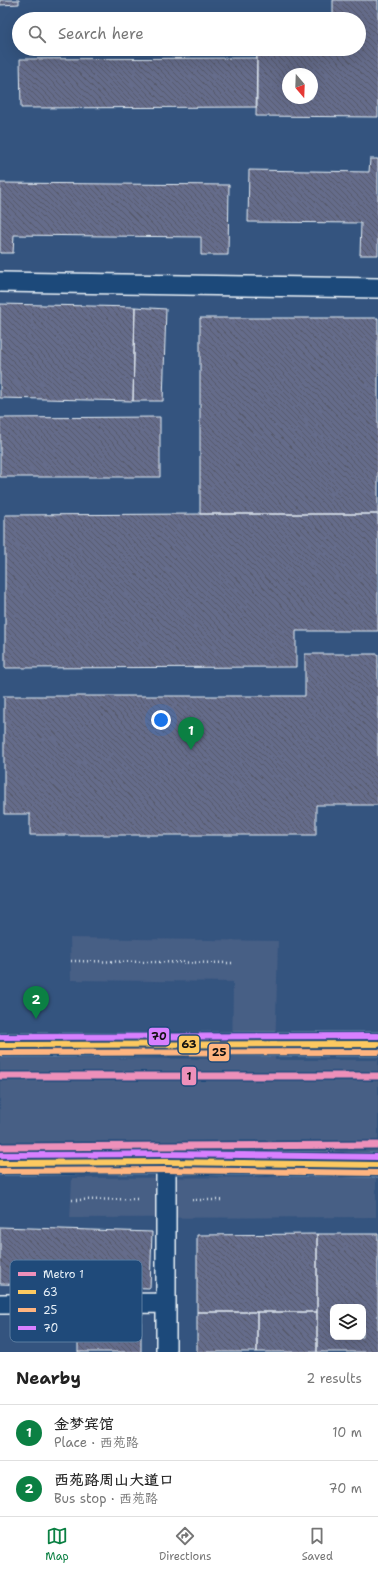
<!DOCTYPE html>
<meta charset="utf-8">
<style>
:root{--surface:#fff;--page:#f6f6f6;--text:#222;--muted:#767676;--line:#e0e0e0;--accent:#0b8043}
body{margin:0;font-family:"Shantell Sans","LXGW WenKai TC",sans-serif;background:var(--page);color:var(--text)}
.controls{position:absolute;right:12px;bottom:12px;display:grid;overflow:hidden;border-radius:8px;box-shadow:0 4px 16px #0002}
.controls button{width:36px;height:36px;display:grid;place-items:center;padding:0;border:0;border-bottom:1px solid var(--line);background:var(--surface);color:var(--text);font:20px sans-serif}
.compass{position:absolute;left:282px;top:68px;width:36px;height:36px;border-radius:50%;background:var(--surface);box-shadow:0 4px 16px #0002;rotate:161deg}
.you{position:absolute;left:161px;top:720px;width:14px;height:14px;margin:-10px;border:3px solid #fff;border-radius:50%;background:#1a73e8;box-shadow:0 0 0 6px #1a73e833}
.badge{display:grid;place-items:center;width:26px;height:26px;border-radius:50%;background:var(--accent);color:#fff;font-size:13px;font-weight:700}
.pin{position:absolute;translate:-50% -33px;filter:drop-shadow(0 1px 2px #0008)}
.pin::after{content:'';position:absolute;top:21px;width:14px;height:12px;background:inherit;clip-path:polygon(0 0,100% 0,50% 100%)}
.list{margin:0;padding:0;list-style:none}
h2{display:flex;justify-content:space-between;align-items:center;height:52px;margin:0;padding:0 16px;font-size:17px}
h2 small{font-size:13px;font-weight:400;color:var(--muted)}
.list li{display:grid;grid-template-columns:26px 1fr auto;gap:12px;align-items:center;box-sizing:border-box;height:56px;padding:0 16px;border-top:1px solid var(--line)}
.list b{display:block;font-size:15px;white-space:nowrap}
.list p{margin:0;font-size:13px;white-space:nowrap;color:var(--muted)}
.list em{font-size:13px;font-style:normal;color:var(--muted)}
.icon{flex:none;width:22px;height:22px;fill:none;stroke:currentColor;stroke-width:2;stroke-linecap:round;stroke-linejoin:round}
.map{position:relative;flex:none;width:378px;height:1352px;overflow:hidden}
.search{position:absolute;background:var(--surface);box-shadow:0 4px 16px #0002;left:12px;right:12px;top:12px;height:44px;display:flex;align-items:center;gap:10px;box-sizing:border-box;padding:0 14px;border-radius:22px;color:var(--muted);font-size:15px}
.sheet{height:164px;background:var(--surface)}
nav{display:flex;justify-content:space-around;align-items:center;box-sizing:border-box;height:56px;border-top:1px solid var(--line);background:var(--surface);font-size:11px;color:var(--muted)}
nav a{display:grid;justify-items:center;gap:2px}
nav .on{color:var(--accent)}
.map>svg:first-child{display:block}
.built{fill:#465e85}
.building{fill:url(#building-back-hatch);stroke:#e8f1f8;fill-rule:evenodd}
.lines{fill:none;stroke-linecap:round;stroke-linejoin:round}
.lane-casing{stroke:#e8f1f8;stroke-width:22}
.primary-casing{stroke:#e8f1f8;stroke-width:25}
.path{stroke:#e8f1f8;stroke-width:2.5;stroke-dasharray:1 3;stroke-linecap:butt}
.lane{stroke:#1f4a7a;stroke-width:19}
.primary{stroke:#1f4a7a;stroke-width:22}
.bus-1-casing{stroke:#1f4a7a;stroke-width:9}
.bus-2-casing{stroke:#1f4a7a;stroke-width:9}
.bus-3-casing{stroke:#1f4a7a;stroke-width:9}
.bus-1{stroke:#fdc960;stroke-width:6}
.bus-2{stroke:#ffb580;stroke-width:6}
.bus-3{stroke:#d880ff;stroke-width:6}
.metro-1-casing{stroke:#1f4a7a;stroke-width:10}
.metro-1{stroke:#ee90ba;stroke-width:7}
.key{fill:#1f4a7a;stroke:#5b7ca0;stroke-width:1}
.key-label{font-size:11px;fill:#e8f1f8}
.line-badge{stroke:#1f4a7a;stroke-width:1.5}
.pale-badge-label{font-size:11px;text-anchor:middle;font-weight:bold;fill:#111}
</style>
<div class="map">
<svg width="378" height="1352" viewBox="0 0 378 1352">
<defs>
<pattern id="building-back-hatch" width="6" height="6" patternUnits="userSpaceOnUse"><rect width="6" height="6" fill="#656c8b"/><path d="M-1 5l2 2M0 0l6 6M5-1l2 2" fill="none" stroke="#545867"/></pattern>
</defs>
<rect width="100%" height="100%" fill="#34547f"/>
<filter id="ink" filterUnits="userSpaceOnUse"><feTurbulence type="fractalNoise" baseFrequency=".025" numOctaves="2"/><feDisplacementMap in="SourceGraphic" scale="8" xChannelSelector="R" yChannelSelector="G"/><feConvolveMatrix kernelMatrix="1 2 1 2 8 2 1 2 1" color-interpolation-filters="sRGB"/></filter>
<g filter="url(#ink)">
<path class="built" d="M 70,938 L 278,941 L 275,1060 L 378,1060 L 378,1161 L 376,1161 L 376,1217 L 70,1218 L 72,1178 L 335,1177 L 335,1161 L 0,1160 L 0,1058 L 232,1059 L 233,982 L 71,980 Z"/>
<path class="building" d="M 0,0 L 19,0 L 19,4 L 0,5 Z
M 333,0 L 378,0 L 378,117 L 256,116 L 257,49 L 359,49 L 359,19 L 333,19 ZM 288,74 L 312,74 L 312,98 L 288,98 Z
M 257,58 L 257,107 L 21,108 L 20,59 Z
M 370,159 L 378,159 L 378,255 L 360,255 L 361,223 L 248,222 L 249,170 L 369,172 Z
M 0,183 L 229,185 L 228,255 L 201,255 L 201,237 L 14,235 L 13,253 L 0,253 Z
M 0,304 L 135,307 L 133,401 L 0,398 Z
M 135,307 L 166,309 L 163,401 L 133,401 Z
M 200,318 L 378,318 L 378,514 L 200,514 Z
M 160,417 L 160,477 L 0,477 L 0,418 Z
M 200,514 L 378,514 L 378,631 L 296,631 L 296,667 L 5,668 L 5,515 Z
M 305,654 L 378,654 L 378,805 L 316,805 L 316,835 L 30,835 L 30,814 L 4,814 L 4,696 L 305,696 Z
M 0,1227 L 152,1232 L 150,1288 L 0,1284 Z
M 317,1234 L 317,1312 L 197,1312 L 197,1235 Z
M 317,1234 L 378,1234 L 378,1352 L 317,1352 ZM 333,1307 L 363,1307 L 363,1337 L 333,1337 Z
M 197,1312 L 257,1312 L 257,1352 L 197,1352 Z
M 257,1312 L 317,1312 L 317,1352 L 257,1352 Z
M 78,1315 L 141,1315 L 141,1352 L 78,1352 Z"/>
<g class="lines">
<g class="lane-casing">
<path id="lane" d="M 0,282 L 378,288
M 166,1162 L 166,1352
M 0,1304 L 166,1303"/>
</g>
<g class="primary-casing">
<path id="primary" d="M 0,1045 L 378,1044
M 0,1163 L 166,1162 L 378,1165"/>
</g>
<path class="path" d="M 71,961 L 234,963
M 72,1200 L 139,1199
M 192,1200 L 222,1200"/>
<use href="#lane" class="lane"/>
<use href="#primary" class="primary"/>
<g class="bus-1-casing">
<path id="bus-1" d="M 0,1045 L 378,1044
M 0,1163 L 166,1162 L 378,1165"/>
</g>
<g class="bus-2-casing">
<path id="bus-2" d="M 0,1053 L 378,1052
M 0,1171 L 166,1170 L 378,1173"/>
</g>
<g class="bus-3-casing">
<path id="bus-3" d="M 0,1037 L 378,1036
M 0,1155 L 166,1154 L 378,1157"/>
</g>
<use href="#bus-1" class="bus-1"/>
<use href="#bus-2" class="bus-2"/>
<use href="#bus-3" class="bus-3"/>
<g class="metro-1-casing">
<path id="metro-1" d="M 0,1076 L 378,1076
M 0,1147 L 378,1145"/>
</g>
<use href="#metro-1" class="metro-1"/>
</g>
</g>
<rect x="10" y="1260" width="132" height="82" rx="6" class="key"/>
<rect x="18" y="1272" width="18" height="4" fill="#ee90ba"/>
<rect x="18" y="1290" width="18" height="4" fill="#fdc960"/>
<rect x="18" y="1308" width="18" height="4" fill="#ffb580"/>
<rect x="18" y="1326" width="18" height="4" fill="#d880ff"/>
<g class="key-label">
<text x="43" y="1278">Metro 1</text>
<text x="43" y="1296">63</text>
<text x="43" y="1314">25</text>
<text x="43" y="1332">70</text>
</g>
<g class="line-badge">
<rect x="148" y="1027" width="22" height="19" rx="4" fill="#d880ff"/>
<rect x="178" y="1035" width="22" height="19" rx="4" fill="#fdc960"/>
<rect x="208" y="1043" width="22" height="19" rx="4" fill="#ffb580"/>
<rect x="181" y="1066" width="16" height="20" rx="4" fill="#ee90ba"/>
</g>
<g class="pale-badge-label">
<text x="159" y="1040">70</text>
<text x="189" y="1048">63</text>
<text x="219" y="1056">25</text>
<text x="189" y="1080">1</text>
</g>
</svg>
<div class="controls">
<button><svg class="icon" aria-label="layers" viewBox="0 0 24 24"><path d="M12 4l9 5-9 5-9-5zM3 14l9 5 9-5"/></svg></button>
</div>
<svg class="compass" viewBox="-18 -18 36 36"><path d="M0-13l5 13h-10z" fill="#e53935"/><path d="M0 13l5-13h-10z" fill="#767676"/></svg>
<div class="you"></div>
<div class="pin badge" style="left:191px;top:750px">1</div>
<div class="pin badge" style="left:36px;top:1019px">2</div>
<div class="search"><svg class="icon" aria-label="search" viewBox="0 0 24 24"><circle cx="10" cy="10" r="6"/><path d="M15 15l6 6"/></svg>Search here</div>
</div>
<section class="sheet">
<h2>Nearby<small>2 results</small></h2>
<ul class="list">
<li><span class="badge">1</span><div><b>金梦宾馆</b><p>Place · 西苑路</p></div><em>10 m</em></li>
<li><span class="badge">2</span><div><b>西苑路周山大道口</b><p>Bus stop · 西苑路</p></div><em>70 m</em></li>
</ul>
</section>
<nav>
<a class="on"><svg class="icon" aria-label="map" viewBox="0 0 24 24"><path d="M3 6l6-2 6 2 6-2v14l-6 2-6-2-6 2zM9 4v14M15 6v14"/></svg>Map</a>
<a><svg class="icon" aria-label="directions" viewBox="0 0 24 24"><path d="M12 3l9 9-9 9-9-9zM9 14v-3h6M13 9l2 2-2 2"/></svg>Directions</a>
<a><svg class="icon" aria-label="saved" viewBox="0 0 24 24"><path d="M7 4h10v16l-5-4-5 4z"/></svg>Saved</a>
</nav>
